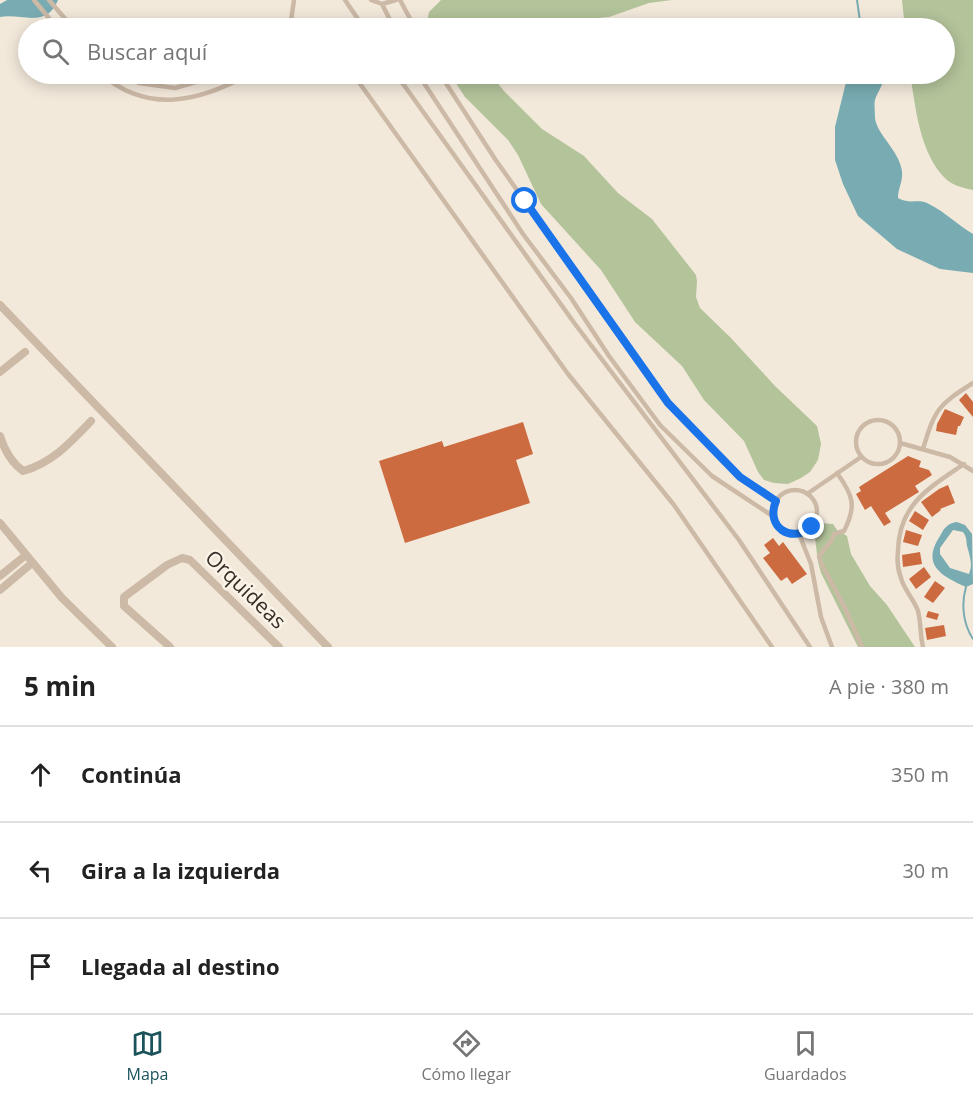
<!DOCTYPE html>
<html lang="es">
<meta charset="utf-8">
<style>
:root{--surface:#fff;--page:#f6f6f6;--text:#222;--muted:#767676;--line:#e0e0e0;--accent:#1b535b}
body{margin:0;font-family:"Open Sans",sans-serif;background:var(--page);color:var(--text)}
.stop{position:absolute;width:18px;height:18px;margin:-14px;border:4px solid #1a73e8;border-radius:50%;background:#fff}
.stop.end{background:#1a73e8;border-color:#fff;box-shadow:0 2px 6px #0008}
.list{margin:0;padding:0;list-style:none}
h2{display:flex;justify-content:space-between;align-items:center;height:78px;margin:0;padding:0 24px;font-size:26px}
h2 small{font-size:20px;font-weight:400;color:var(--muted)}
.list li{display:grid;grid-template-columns:39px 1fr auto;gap:18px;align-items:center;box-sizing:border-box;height:96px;padding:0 24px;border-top:2px solid var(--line)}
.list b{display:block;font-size:22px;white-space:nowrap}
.list em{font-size:20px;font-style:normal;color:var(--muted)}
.icon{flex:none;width:33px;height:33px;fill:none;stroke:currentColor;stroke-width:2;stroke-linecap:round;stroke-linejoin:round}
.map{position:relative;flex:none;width:973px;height:647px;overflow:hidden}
.search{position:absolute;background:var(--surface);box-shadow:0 3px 15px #0003;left:18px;right:18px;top:18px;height:66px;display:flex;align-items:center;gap:15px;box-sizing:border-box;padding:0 21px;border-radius:33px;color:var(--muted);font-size:22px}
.sheet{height:366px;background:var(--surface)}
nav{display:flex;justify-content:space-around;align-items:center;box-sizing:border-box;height:84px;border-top:2px solid var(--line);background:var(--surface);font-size:16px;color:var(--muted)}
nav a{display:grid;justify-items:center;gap:3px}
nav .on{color:var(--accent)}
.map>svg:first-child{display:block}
.green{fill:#b3c39a}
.water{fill:#78acb2;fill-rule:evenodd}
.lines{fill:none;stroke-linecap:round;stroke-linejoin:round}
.stream{stroke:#78acb2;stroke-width:2}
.building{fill:#cc6a40}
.service{stroke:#ccb9a6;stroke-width:4.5}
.minor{stroke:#ccb9a6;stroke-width:8}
.route{stroke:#1a73e8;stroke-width:8}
.labels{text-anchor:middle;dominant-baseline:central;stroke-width:5;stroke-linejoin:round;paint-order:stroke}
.street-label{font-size:21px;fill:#372d27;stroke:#faf3e7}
</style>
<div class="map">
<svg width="973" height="647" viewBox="0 0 973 647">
<rect width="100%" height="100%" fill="#f3e9db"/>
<path class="green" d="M 441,0 L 672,0 L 649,3 L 609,17 L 588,19 L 538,18 L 504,24 L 494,28 L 431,28 L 427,22 L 429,12 Z
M 902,0 L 973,0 L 973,190 C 964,188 954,186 947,180 C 919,154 916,108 910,74 L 944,74 L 944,28 L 905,28 Z
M 454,74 L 490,74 L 504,91 L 542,129 L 584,156 L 618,193 L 652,219 L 696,275 L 697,281 L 696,297 L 700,308 L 731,338 L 775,386 L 817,426 L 821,444 L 818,460 L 810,472 L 801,478 L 788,484 L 774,483 L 764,480 L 758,472 L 744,441 L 704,400 L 682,366 L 635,322 L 601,270 L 541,204 L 518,155 L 508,140 L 465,97 L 457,85 Z
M 820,523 L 833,524 L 837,530 L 847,536 L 851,554 L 870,586 L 887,605 L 915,647 L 858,647 L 821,573 L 818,562 L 814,530 Z"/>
<path class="water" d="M 7,0 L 58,0 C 46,29 22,13 0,17 L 0,4 Z
M 848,74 L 883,74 C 885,84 878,90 875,100 C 874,104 875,113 875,118 C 877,135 899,150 902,171 C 903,182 898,188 898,198 C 910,205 918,198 929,204 C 945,212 958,225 973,234 L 973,273 L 940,269 L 897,249 L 858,216 L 843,184 L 835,160 L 835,127 Z
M 957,522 L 965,525 L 972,534 L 973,584 L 966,587 C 941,576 921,565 940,536 C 944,528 948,523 957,522 ZM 953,530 L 963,532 C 967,538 966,539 967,546 C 970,557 973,564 969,574 L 950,568 L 940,554 L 940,548 Z"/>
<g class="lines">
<path class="stream" d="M 857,0 L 861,28
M 966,587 C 961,604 963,624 973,639"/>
</g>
<path class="building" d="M 966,393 L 973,402 L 973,417 L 959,400 Z
M 945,409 L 964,417 L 960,426 L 958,426 L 956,435 L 936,431 L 937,424 Z
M 523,422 L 533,454 L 516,460 L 530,503 L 405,543 L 379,461 L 442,441 L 444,447 Z
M 908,456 L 921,461 L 919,467 L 929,470 L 932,475 L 915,486 L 919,492 L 885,513 L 891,522 L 884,526 L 871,506 L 865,510 L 856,494 L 861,491 L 859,487 Z
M 948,485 L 955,503 L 940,509 L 941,510 L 932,517 L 921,502 L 939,489 Z
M 915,511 L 929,520 L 923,530 L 909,521 Z
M 906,530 L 922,535 L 918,546 L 903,542 Z
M 773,538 L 779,546 L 783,542 L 807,574 L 792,584 L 787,577 L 781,581 L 763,558 L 770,553 L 764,545 Z
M 920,552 L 922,564 L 903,567 L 902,555 Z
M 924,567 L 931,577 L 916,589 L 909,579 Z
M 935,581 L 945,588 L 933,603 L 924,597 Z
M 928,611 L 939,614 L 937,620 L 926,617 Z
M 944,625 L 946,636 L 927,640 L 925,628 Z"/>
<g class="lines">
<path class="service" d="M 34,0 L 57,28
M 49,0 L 73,28
M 345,0 L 364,28
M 371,0 L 382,4 L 396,0
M 400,0 L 415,28
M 382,4 L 394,28
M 290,28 L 294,0
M 101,74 C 149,115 200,101 250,74
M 123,74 L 139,83 L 175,88 L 224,74
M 353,74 L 568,374 L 674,505 L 772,647
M 396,74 L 575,324 L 739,540 L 810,647
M 418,74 L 523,234 L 571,298 L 609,356 L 660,425 L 712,476 L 774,517
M 440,74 L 495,159 L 668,403 L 740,477 L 776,501
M856 442a22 22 0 1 1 44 0a22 22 0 1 1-44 0Z
M 900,443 L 950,457 L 973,471
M 923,449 C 935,409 938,405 973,383
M 837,473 C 853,495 857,506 844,531 L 834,534 L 832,540 L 819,556 L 821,563 L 845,608 L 862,647
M773 512a22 22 0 1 1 44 0a22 22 0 1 1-44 0Z
M 807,494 L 861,457
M 799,534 L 811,564 L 821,617 L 832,647
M 923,647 C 920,635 921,622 918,611 C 914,599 904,590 901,578 C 898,570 897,559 898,551 C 899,504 929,488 964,464"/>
<path class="minor" d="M 0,305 L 328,647
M 0,372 L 25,352
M 0,436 C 4,449 12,463 23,471 C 52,463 71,442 91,421
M 0,523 L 62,598 L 112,647
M 0,576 L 26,555
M 0,590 L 32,563
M 170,647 L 124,606 L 124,597 L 167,565 L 182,558 L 190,560 L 279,647"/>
</g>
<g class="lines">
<path class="route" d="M 525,201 L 668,403 L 740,477 L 776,501 C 765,527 791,544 812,527"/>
</g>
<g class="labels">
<g class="street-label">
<text transform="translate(246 589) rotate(44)">Orquideas</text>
</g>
</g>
</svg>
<div class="stop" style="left:525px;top:201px"></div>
<div class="stop end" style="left:812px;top:527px"></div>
<div class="search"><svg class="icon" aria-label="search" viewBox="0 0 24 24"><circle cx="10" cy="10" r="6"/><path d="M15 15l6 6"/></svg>Buscar aquí</div>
</div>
<section class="sheet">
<h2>5 min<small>A pie · 380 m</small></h2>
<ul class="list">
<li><svg class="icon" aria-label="ahead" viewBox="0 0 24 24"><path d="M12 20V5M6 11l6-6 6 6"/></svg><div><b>Continúa</b></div><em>350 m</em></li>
<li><svg class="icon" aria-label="left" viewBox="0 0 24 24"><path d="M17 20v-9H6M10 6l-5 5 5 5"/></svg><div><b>Gira a la izquierda</b></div><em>30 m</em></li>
<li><svg class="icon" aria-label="arrive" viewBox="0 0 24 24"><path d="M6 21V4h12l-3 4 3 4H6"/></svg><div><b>Llegada al destino</b></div></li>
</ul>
</section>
<nav>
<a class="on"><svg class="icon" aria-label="map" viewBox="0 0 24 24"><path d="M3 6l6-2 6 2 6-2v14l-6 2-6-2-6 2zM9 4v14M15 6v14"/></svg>Mapa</a>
<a><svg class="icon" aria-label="directions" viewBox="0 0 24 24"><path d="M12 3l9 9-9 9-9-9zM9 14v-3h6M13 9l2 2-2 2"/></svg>Cómo llegar</a>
<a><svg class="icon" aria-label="saved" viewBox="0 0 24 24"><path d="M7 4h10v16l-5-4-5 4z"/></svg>Guardados</a>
</nav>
